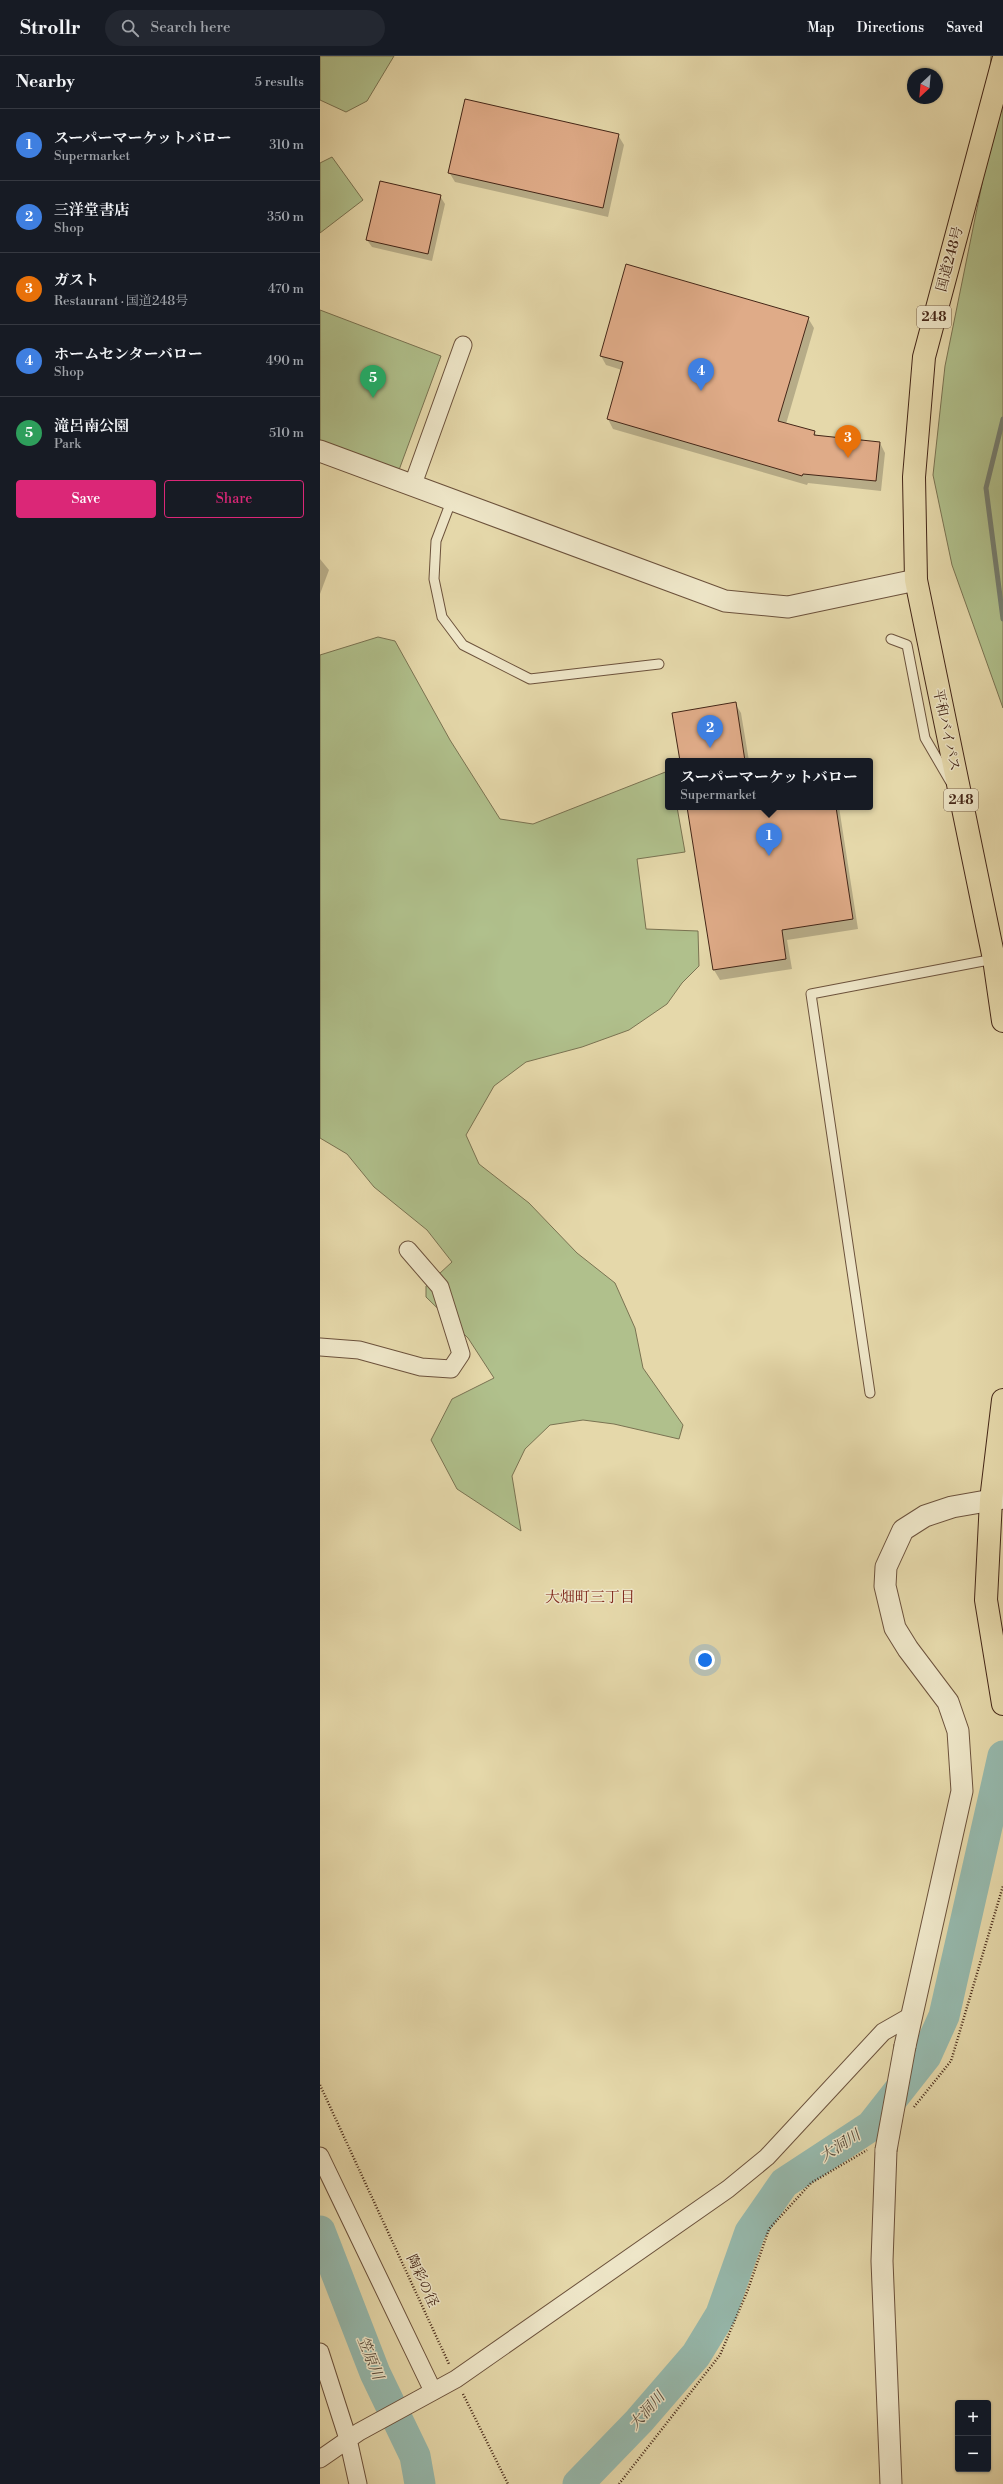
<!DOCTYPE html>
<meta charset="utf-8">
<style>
:root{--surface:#171b24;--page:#242831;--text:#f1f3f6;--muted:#9ea1a6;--line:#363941;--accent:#db2777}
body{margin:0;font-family:"Libre Bodoni","Noto Serif JP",serif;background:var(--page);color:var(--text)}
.controls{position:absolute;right:12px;bottom:12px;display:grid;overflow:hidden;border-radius:4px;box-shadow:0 1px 3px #0004}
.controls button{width:36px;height:36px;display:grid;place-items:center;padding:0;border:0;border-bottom:1px solid var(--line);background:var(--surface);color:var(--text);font:20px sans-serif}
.compass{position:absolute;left:587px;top:12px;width:36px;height:36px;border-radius:50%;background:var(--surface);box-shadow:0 1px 3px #0004;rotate:206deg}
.you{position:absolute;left:385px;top:1604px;width:14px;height:14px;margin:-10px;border:3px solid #fff;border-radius:50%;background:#1a73e8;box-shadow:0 0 0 6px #1a73e833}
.badge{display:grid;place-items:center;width:26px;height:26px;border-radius:50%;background:var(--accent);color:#fff;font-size:13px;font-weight:700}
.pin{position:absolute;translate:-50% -33px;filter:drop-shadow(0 1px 2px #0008)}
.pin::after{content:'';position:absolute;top:21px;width:14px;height:12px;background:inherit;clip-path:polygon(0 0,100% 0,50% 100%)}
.popup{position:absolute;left:345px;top:702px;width:208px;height:52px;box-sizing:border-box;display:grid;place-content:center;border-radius:4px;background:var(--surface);filter:drop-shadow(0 1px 3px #0005);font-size:13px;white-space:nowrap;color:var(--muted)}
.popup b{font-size:15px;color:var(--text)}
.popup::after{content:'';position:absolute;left:50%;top:100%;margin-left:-8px;border:8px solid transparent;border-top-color:var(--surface)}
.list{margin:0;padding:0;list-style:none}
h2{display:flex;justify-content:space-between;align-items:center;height:52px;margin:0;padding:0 16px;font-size:17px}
h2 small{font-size:13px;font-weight:400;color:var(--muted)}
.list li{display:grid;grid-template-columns:26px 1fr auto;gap:12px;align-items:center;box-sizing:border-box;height:72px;padding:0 16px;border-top:1px solid var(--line)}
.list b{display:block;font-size:15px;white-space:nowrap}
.list p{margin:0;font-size:13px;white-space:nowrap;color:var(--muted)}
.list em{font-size:13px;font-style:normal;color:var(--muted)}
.actions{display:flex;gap:8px;padding:12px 16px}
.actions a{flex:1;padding:9px 0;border:1px solid var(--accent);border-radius:4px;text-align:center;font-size:14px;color:var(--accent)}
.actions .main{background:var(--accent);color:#fff}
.icon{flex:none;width:22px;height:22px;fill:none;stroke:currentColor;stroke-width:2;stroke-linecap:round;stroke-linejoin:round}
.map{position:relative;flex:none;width:683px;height:2428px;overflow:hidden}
header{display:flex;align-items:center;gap:24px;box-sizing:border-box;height:56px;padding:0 20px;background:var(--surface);border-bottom:1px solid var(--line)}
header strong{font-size:19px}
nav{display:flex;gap:22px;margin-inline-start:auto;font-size:14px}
.search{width:280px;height:36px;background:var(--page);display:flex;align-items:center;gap:10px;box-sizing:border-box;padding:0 14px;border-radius:22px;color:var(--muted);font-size:15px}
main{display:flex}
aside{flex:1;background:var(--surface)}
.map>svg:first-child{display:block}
.green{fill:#b0c08c;stroke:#7a7352}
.shadow{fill:#0003}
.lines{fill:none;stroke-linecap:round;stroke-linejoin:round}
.stream{stroke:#757e71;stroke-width:5}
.river{stroke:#96b9ad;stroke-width:31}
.building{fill:#dfab88;stroke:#442617}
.service-casing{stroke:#6c523c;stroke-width:11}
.minor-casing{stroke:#6c523c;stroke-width:19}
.tertiary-casing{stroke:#6c523c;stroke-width:23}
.trunk-casing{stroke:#442617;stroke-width:24}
.path{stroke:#442617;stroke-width:2.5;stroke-dasharray:1 2;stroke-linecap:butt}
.service{stroke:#eee6c8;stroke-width:9}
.minor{stroke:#eee6c8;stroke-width:17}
.tertiary{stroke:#eee6c8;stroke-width:21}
.trunk{stroke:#e5d8aa;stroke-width:22}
.tertiary-bridge-casing{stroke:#6c523c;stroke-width:23;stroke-linecap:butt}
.tertiary-bridge{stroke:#eee6c8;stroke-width:21}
.labels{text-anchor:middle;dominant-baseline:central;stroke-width:3;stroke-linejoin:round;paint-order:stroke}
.shield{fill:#eee6c8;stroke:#77604c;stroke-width:1}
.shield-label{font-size:13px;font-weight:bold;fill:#442617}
.street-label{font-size:14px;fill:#442617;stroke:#eee6c8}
.neighbourhood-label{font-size:15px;fill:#7a1f14;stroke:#eee6c8}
.water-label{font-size:15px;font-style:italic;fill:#584b3c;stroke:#eee6c8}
</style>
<header>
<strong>Strollr</strong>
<div class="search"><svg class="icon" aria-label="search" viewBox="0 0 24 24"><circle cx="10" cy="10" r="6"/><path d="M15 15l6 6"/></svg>Search here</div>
<nav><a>Map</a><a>Directions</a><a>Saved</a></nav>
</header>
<main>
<aside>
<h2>Nearby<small>5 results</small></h2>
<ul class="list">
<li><span class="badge" style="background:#3f7fe0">1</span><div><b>スーパーマーケットバロー</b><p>Supermarket</p></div><em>310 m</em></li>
<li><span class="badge" style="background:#3f7fe0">2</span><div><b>三洋堂書店</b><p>Shop</p></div><em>350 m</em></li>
<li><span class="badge" style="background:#e8710a">3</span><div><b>ガスト</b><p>Restaurant · 国道248号</p></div><em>470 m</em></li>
<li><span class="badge" style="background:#3f7fe0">4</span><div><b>ホームセンターバロー</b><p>Shop</p></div><em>490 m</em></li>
<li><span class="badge" style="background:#2e9e5b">5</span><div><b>滝呂南公園</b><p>Park</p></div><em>510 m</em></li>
</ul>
<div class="actions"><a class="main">Save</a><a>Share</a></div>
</aside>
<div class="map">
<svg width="683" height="2428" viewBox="0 0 683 2428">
<rect width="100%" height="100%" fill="#e5d8aa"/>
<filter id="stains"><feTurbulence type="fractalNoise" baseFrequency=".005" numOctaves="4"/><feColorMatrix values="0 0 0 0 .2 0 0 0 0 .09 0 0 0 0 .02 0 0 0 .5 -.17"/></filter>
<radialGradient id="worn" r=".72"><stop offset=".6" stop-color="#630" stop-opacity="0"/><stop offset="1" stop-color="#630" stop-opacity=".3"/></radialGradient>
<path class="green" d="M 0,0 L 74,0 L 47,45 L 26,56 L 0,44 Z
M 671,0 L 683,0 L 683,652 L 632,509 L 613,419 L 625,310 L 662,128 Z
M 12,101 L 43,144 L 0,177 L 0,107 Z
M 0,254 L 121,300 L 79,414 L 0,384 Z
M 58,581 L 75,585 L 130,684 L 180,763 L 213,768 L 348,715 L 348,751 L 357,751 L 365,796 L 317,803 L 326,873 L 378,875 L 379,910 L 362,927 L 347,948 L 309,974 L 262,991 L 206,1006 L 174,1030 L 146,1079 L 159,1108 L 209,1147 L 257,1197 L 295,1227 L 315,1272 L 323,1312 L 363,1369 L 359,1383 L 294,1368 L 263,1364 L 230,1369 L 205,1393 L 192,1420 L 201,1475 L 137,1433 L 111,1384 L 132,1343 L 174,1322 L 148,1282 L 106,1241 L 106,1230 L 132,1206 L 107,1174 L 54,1131 L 27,1098 L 0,1082 L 0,599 Z"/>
<path class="shadow" d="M 298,79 L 304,89 L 288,161 L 135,126 L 129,116 Z
M 120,140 L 125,148 L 112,205 L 52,191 L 47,184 Z
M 488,262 L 494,272 L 466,368 L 494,376 L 497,380 L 560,387 L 565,397 L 561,435 L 488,427 L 487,429 L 293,373 L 288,363 L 302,314 L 286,309 L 281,300 Z
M 0,503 L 9,514 L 0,538 Z
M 415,647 L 421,657 L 429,705 L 360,705 Z
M 368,751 L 519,751 L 538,873 L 467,884 L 472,913 L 400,924 L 394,914 Z"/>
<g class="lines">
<path class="stream" d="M 683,363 L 666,432 L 683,563"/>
<path class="river" d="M 0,2175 L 55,2317 L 95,2400 L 100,2428
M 258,2428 L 319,2365 L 376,2299 L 401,2258 L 430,2176 L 464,2127 L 551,2070 L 606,2000 L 624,1960 L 683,1700"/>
</g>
<path class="building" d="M 145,43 L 299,78 L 283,152 L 128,117 Z
M 60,125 L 121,139 L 108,198 L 46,184 Z
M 306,208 L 489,261 L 458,365 L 495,375 L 494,379 L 560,386 L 556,425 L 483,418 L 482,420 L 287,363 L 303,306 L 280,300 Z
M 416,646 L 425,705 L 360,705 L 352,657 Z
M 367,751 L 516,751 L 533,863 L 462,874 L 466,903 L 393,914 Z"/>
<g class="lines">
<g class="service-casing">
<path id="service" d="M 132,443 L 116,485 L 114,523 L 122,561 L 143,589 L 210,623 L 339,608
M 571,583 L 587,589 L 605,682 L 630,725
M 550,1337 L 491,938 L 674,903"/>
</g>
<g class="minor-casing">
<path id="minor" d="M 93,428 L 143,289
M 0,1291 L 39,1294 L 101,1311 L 131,1313 L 141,1298 L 120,1231 L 88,1194
M 0,2100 L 113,2335
M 0,2296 L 28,2383 L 38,2428
M 0,2403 L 39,2376 L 136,2323 L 408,2133 L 447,2101 L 563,1976 L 591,1960"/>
</g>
<g class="tertiary-casing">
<path id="tertiary" d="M 0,395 L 405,545 L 468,551 L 596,524
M 585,1990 L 642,1735 L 638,1675 L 628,1646 L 588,1593 L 575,1572 L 565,1530 L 566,1511 L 583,1474 L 605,1460 L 632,1451 L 683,1442
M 566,2094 L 562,2205 L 571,2428"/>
</g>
<g class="trunk-casing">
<path id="trunk" d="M 683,5 L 604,301 L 594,421 L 596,524 L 674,903 L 683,965
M 683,1344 L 671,1444 L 666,1544 L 683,1648"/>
</g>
<path class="path" d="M 0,2029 L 129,2308
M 594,2051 L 631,2005 L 683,1830
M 143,2338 L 188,2428
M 299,2428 L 400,2299 L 427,2236 L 449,2173 L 491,2127 L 547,2094"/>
<use href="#service" class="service"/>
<use href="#minor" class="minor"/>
<use href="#tertiary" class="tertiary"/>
<use href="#trunk" class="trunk"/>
<g class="tertiary-bridge-casing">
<path id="tertiary-bridge" d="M 566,2094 L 585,1990"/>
</g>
<use href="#tertiary-bridge" class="tertiary-bridge"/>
</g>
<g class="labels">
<g class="shield">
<rect x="597" y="250" width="34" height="22" rx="3"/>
<rect x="624" y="733" width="34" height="22" rx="3"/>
</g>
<g class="shield-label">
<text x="614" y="261">248</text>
<text x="641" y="744">248</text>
</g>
<g class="street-label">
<text transform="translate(630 203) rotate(-75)">国道248号</text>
<text transform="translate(626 674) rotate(78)">平和バイパス</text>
<text transform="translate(102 2225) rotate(65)">陶彩の径</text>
</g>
<g class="neighbourhood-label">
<text x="270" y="1541">大畑町三丁目</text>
</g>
<g class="water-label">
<text transform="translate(520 2090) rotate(-33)">大洞川</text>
<text transform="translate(50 2302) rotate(68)">笠原川</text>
<text transform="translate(327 2355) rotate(-48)">大洞川</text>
</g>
</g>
<rect width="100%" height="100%" filter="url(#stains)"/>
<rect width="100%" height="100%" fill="url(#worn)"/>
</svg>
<div class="controls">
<button>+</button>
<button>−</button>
</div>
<svg class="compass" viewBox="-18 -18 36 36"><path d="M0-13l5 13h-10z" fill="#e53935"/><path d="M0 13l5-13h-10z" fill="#9ea1a6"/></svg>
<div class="you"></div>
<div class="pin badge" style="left:449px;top:800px;background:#3f7fe0">1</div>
<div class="popup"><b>スーパーマーケットバロー</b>Supermarket</div>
<div class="pin badge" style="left:390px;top:692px;background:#3f7fe0">2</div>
<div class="pin badge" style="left:528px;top:402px;background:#e8710a">3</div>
<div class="pin badge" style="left:381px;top:335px;background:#3f7fe0">4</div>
<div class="pin badge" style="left:53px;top:342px;background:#2e9e5b">5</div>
</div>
</main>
